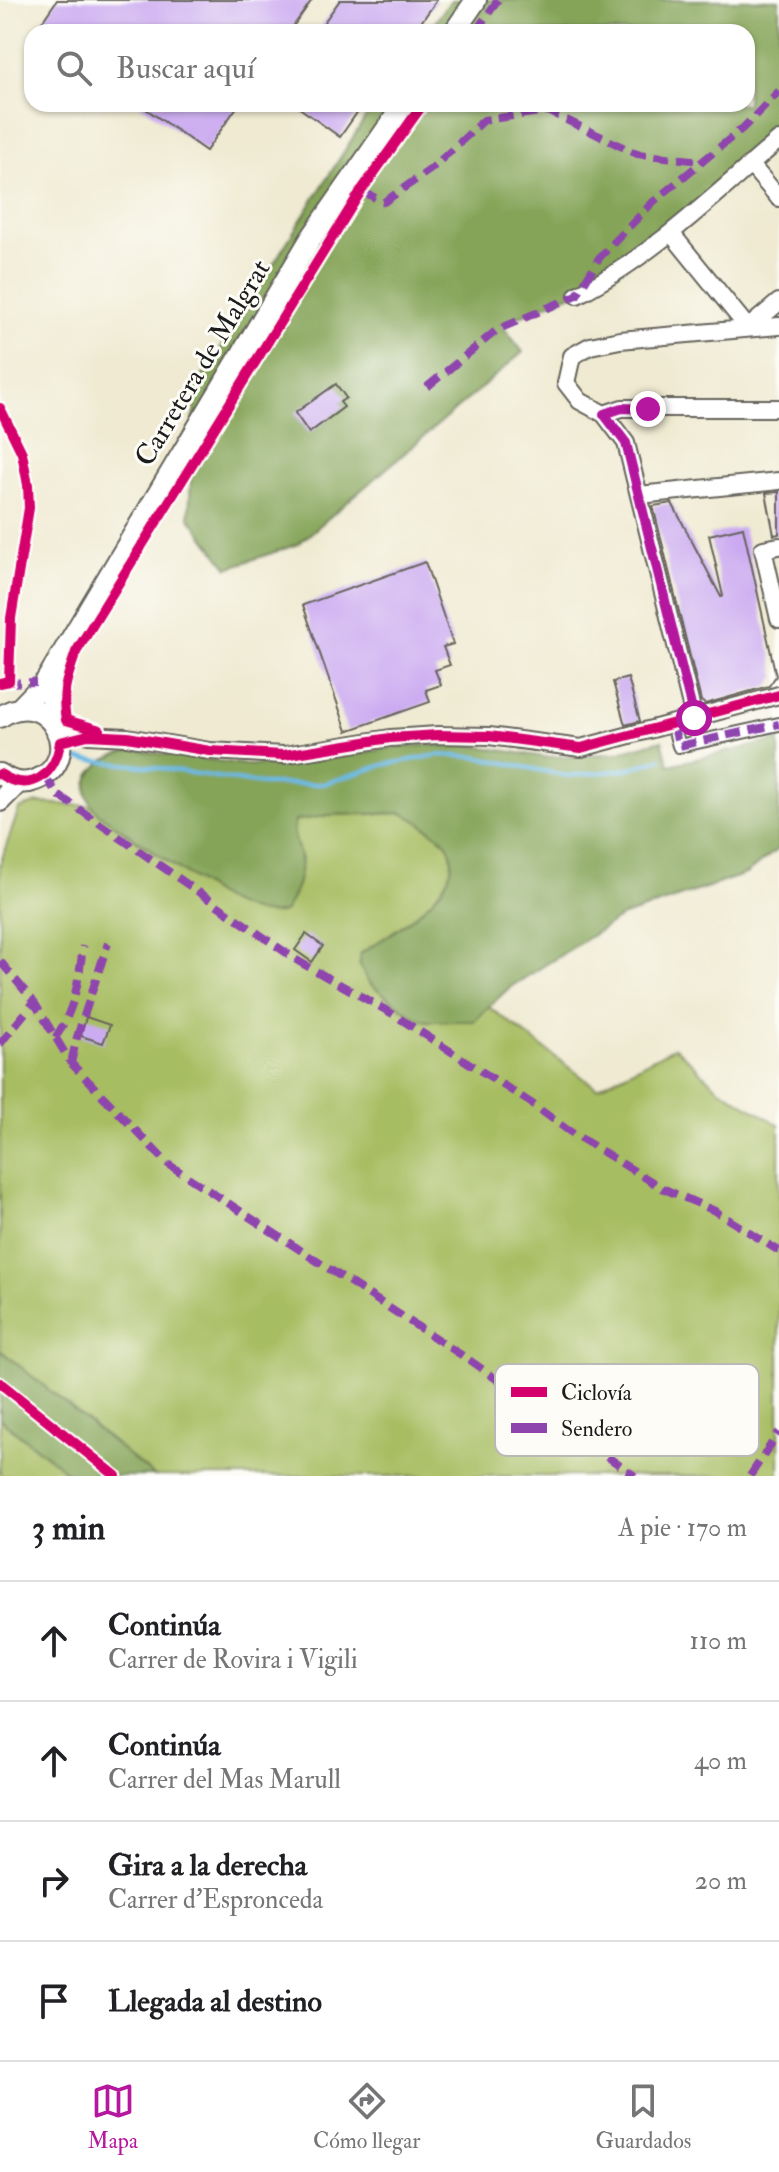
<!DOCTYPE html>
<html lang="es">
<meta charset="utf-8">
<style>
:root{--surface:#fff;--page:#f2f2f2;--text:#202124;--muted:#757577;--line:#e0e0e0;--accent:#b5179e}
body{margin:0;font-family:"IM FELL Double Pica",serif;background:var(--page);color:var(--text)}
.stop{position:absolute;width:24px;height:24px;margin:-18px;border:6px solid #b5179e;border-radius:50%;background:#fff}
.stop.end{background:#b5179e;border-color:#fff;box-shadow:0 2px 8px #0008}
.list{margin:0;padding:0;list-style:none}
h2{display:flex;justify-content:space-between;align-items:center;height:104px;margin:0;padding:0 32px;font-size:34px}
h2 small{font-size:26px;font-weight:400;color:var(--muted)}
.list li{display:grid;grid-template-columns:52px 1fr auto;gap:24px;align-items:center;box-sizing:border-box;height:120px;padding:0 32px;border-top:2px solid var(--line)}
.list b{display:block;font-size:30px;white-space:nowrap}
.list p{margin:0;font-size:26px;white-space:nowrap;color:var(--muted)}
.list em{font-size:26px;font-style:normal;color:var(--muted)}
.icon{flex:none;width:44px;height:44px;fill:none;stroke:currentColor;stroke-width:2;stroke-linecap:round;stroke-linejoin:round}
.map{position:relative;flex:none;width:779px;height:1476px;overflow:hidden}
.search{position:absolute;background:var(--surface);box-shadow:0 2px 6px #0004;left:24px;right:24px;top:24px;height:88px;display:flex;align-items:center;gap:20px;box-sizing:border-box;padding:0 28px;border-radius:24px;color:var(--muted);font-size:30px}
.sheet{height:584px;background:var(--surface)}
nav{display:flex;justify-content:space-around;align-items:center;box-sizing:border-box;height:112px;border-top:2px solid var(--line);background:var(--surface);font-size:22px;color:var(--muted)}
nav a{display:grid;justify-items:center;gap:4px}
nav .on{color:var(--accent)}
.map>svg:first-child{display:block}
.green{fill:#a7bd62;stroke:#626c3f;stroke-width:2}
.forest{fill:#85a458;stroke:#50603a;stroke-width:2}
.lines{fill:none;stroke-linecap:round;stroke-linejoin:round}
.stream{stroke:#6bbae6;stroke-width:4}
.building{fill:#cbaaf1}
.pedestrian-casing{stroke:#66645b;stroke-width:16}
.minor-casing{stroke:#66645b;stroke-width:20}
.tertiary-casing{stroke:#66645b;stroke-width:24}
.pedestrian{stroke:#fff;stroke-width:12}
.minor{stroke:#fff;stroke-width:16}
.tertiary{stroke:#fff;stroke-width:20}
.quiet{stroke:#8e44ad;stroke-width:8;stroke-dasharray:16 8;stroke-linecap:butt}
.cycleway-casing{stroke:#fdfcf7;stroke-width:15}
.cycleway{stroke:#d6006c;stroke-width:10}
.route{stroke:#b5179e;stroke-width:10}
.labels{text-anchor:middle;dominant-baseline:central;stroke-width:6;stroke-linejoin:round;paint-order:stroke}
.street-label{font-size:28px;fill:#1c1c1c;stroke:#fdfcf7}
.key{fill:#fdfcf7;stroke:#bab9b5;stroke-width:2}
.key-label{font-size:22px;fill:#1c1c1c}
</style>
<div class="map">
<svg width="779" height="1476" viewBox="0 0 779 1476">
<rect width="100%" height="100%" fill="#fdfcf7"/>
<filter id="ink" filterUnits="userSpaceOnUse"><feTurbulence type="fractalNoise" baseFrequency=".0125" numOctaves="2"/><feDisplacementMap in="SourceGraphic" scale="16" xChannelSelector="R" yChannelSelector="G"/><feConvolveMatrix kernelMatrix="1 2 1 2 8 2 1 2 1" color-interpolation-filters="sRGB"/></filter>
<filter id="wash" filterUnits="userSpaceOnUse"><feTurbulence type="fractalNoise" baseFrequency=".006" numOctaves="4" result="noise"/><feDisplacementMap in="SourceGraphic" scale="32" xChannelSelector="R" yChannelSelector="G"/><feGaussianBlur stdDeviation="1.8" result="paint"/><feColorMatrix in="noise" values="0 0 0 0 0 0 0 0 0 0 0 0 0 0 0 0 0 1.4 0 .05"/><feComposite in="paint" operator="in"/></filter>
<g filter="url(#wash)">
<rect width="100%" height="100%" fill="#efead1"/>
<path class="green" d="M 38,803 L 91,806 L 125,833 L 223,899 L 301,860 L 292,831 L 295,821 L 329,815 L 401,813 C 414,817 422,824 433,832 C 439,837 448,842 451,850 C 465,891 387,936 360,954 L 386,997 L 416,1018 L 474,1021 L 489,1007 L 597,1088 L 675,1047 L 717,1087 L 779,1125 L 779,1476 L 154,1476 L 0,1350 L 0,864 L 19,809 Z
M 0,1419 L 72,1476 L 0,1476 Z"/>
<path class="forest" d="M 451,0 L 779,0 L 779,140 L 610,278 L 501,324 L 523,352 L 298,544 L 228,568 L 189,517 L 195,388 L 374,104 L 747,104 L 747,32 L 428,32 Z
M 662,740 L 669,765 L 779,740 L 779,848 L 746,874 L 621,917 L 509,988 L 474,1021 L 426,1021 L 416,1018 L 369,983 L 359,964 L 360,954 C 387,936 465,891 450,850 C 448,842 439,837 433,832 C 422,824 413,817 401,813 L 329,815 L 295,821 C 291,835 298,844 300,858 C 303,875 293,899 284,912 C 263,918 242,908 223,899 L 99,814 C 68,783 101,754 134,750 L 249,765 L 315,761 L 389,748 L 427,745 L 470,745 L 544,757 L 577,756 L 616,753 Z
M 0,1350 L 154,1476 L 72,1476 L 0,1419 Z"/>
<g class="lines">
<path class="stream" d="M 77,759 L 152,767 L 262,784 L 323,784 L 383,765 L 438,755 L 476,757 L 568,776 L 624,770 L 661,759"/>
</g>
<g id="blocks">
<path class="building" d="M 57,0 L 312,0 L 289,32 L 35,32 Z
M 340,0 L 437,0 L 414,32 L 317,32 Z
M 139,104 L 239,104 L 206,151 Z
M 294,104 L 363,104 L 340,137 Z
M 336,384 L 346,398 L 340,402 L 344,407 L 309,433 L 295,413 Z
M 779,492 L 779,534 L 774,535 L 766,493 Z
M 672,503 L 721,597 L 723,596 L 709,535 L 743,527 L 776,676 L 769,686 L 705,704 L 701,701 L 653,506 Z
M 425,562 L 453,644 L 443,647 L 450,665 L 435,670 L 441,685 L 426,690 L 430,702 L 347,731 L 303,605 Z
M 628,678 L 640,721 L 625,725 L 613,682 Z
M 306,934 L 323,946 L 312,962 L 295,950 Z
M 86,1017 L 110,1025 L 103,1043 L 81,1036 Z"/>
</g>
</g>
<g filter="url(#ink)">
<use href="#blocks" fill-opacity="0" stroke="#66645b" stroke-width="2"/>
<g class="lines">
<g class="pedestrian-casing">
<path id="pedestrian" d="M 673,724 L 679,746 L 779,724"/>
</g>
<g class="minor-casing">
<path id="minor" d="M 750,164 L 779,198
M 671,233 L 748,328 L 779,302
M 577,295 C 653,256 714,195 779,140
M 604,414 L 622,408 L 779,408
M 639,495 L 779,481
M 779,546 L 763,549 L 779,619
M 694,718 L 626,443 L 604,414 L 580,401 L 566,383 L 572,356 L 590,346 L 620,340 L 779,326
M 57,729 L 88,735 L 127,737 L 210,751 L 284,755 L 390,738 L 438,735 L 489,736 L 581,748 L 779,695"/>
</g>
<g class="tertiary-casing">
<path id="tertiary" d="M 454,32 L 476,0
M 19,709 L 46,681 L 311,238 L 404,104
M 0,717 C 49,683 87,760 36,780 C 24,785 11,782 0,774
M 48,718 L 59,667
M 0,801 L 19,782"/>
</g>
<use href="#pedestrian" class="pedestrian"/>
<use href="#minor" class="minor"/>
<use href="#tertiary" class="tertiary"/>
<path class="quiet" d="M 475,32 L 498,0
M 361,191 L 384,202 L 431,169 L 484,120 L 548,111 L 637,154 L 702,161
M 427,387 L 497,330 L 577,295 L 599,258 L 653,202 L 743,128 L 779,91
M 4,683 L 36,682
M 673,724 L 679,746 L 779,724
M 45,776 L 57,794 L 298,961 L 391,1013 L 531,1103 L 569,1131 L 662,1188 L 715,1211 L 779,1251
M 0,961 L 34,1002 L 71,1063 L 168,1164 L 469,1360 L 635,1476
M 55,1038 C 75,1010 79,979 83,946
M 0,1044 L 34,1002
M 71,1063 L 77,1037 L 108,943
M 750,1476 L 779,1432"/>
<g class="cycleway-casing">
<path id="cycleway" d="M 0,408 L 22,453 L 28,485 L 29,508 L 11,618 L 9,681 L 0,683
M 100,730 L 66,720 C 61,692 67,678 76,652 L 361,191 L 423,104
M 0,774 C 31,795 56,774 60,742 L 88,735 L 127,737 L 210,751 L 284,755 L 390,738 L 438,735 L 489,736 L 581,748 L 779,695
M 0,1383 L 116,1476"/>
</g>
<use href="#cycleway" class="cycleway"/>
</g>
</g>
<g class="lines" filter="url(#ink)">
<path class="route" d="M 648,409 L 622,408 L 604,414 L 626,443 L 694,718"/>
</g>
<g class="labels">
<g class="street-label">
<text transform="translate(203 363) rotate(-59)">Carretera de Malgrat</text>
</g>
</g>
<rect x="495" y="1364" width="264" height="92" rx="12" class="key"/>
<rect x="511" y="1387" width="36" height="10" fill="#d6006c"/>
<rect x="511" y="1423" width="36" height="10" fill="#8e44ad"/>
<g class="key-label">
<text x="561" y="1400">Ciclovía</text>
<text x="561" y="1436">Sendero</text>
</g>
</svg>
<div class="stop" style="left:694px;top:718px"></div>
<div class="stop end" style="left:648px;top:409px"></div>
<div class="search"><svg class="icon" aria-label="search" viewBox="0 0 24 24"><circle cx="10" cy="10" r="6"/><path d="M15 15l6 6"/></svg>Buscar aquí</div>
</div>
<section class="sheet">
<h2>3 min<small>A pie · 170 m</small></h2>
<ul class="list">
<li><svg class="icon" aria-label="ahead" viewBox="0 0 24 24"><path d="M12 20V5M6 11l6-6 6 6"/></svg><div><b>Continúa</b><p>Carrer de Rovira i Vigili</p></div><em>110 m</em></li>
<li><svg class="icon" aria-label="ahead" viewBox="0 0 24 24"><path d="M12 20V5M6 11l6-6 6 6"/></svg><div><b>Continúa</b><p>Carrer del Mas Marull</p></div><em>40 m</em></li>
<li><svg class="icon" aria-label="right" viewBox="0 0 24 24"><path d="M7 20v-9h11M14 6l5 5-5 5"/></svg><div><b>Gira a la derecha</b><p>Carrer d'Espronceda</p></div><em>20 m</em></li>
<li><svg class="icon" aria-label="arrive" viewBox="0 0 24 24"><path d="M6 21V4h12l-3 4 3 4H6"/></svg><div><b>Llegada al destino</b></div></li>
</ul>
</section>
<nav>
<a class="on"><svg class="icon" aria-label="map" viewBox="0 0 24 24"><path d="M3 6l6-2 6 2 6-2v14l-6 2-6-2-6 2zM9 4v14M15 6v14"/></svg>Mapa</a>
<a><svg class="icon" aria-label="directions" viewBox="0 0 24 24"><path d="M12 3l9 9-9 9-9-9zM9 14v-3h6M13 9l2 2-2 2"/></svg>Cómo llegar</a>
<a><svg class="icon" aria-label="saved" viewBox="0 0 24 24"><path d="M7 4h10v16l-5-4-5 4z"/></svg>Guardados</a>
</nav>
